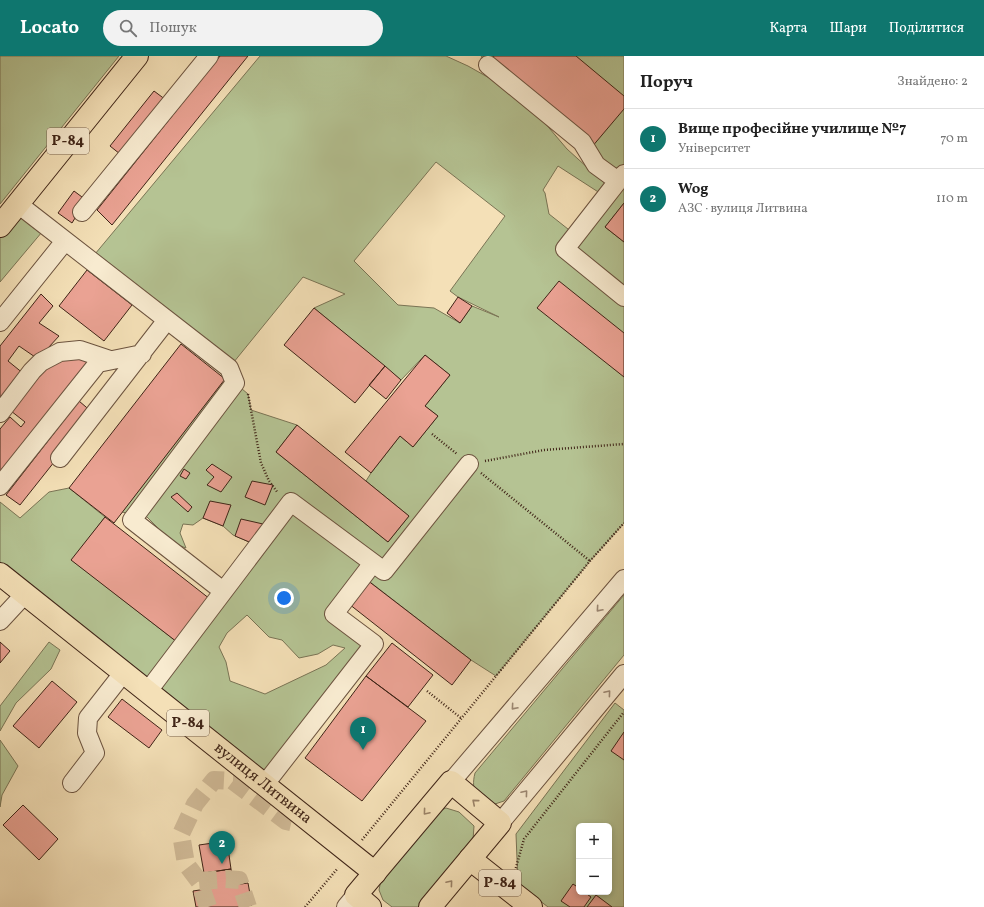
<!DOCTYPE html>
<html lang="uk">
<meta charset="utf-8">
<style>
:root{--surface:#fff;--page:#f2f2f2;--text:#222;--muted:#767676;--line:#e0e0e0;--accent:#0f766e}
body{margin:0;font-family:Vollkorn,serif;background:var(--page);color:var(--text)}
.controls{position:absolute;right:12px;bottom:12px;display:grid;overflow:hidden;border-radius:6px;box-shadow:0 2px 6px #0003}
.controls button{width:36px;height:36px;display:grid;place-items:center;padding:0;border:0;border-bottom:1px solid var(--line);background:var(--surface);color:var(--text);font:20px sans-serif}
.you{position:absolute;left:284px;top:542px;width:14px;height:14px;margin:-10px;border:3px solid #fff;border-radius:50%;background:#1a73e8;box-shadow:0 0 0 6px #1a73e833}
.badge{display:grid;place-items:center;width:26px;height:26px;border-radius:50%;background:var(--accent);color:#fff;font-size:13px;font-weight:700}
.pin{position:absolute;translate:-50% -33px;filter:drop-shadow(0 1px 2px #0008)}
.pin::after{content:'';position:absolute;top:21px;width:14px;height:12px;background:inherit;clip-path:polygon(0 0,100% 0,50% 100%)}
.list{margin:0;padding:0;list-style:none}
h2{display:flex;justify-content:space-between;align-items:center;height:52px;margin:0;padding:0 16px;font-size:17px}
h2 small{font-size:13px;font-weight:400;color:var(--muted)}
.list li{display:grid;grid-template-columns:26px 1fr auto;gap:12px;align-items:center;box-sizing:border-box;height:60px;padding:0 16px;border-top:1px solid var(--line)}
.list b{display:block;font-size:15px;white-space:nowrap}
.list p{margin:0;font-size:13px;white-space:nowrap;color:var(--muted)}
.list em{font-size:13px;font-style:normal;color:var(--muted)}
.icon{flex:none;width:22px;height:22px;fill:none;stroke:currentColor;stroke-width:2;stroke-linecap:round;stroke-linejoin:round}
.map{position:relative;flex:none;width:624px;height:851px;overflow:hidden}
header{display:flex;align-items:center;gap:24px;box-sizing:border-box;height:56px;padding:0 20px;background:var(--accent);color:#fff}
header strong{font-size:19px}
nav{display:flex;gap:22px;margin-inline-start:auto;font-size:14px}
.search{width:280px;height:36px;background:var(--page);display:flex;align-items:center;gap:10px;box-sizing:border-box;padding:0 14px;border-radius:22px;color:var(--muted);font-size:15px}
main{display:flex}
aside{flex:1;background:var(--surface)}
.map>svg:first-child{display:block}
.green{fill:#b5c393;stroke:#7a7455;fill-rule:evenodd}
.building{fill:#eaa293;stroke:#3f2417}
.lines{fill:none;stroke-linecap:round;stroke-linejoin:round}
.minor-tunnel{stroke:#d0ba97;stroke-width:18;stroke-dasharray:18 9;stroke-linecap:butt}
.minor-casing{stroke:#6c533f;stroke-width:20}
.major-casing{stroke:#3f2417;stroke-width:24}
.path{stroke:#3f2417;stroke-width:2.5;stroke-dasharray:1 2;stroke-linecap:butt}
.minor{stroke:#f8ebd0;stroke-width:18}
.major{stroke:#f4e0b7;stroke-width:22}
.oneway{stroke:#9c8874}
.oneway2{stroke:#9a8267}
.labels{text-anchor:middle;dominant-baseline:central;stroke-width:3;stroke-linejoin:round;paint-order:stroke}
.shield{fill:#f8ebd0;stroke:#76604e;stroke-width:1}
.shield-label{font-size:15px;font-weight:bold;fill:#3f2417}
.street-label{font-size:16px;fill:#3f2417;stroke:#f8ebd0}
</style>
<header>
<strong>Locato</strong>
<div class="search"><svg class="icon" aria-label="search" viewBox="0 0 24 24"><circle cx="10" cy="10" r="6"/><path d="M15 15l6 6"/></svg>Пошук</div>
<nav><a>Карта</a><a>Шари</a><a>Поділитися</a></nav>
</header>
<main>
<div class="map">
<svg width="624" height="851" viewBox="0 0 624 851">
<rect width="100%" height="100%" fill="#f4e0b7"/>
<filter id="stains"><feTurbulence type="fractalNoise" baseFrequency=".005" numOctaves="4"/><feColorMatrix values="0 0 0 0 .2 0 0 0 0 .09 0 0 0 0 .02 0 0 0 .5 -.17"/></filter>
<radialGradient id="worn" r=".72"><stop offset=".6" stop-color="#630" stop-opacity="0"/><stop offset="1" stop-color="#630" stop-opacity=".3"/></radialGradient>
<path class="green" d="M 0,0 L 119,0 L 0,148 Z
M 260,0 L 446,0 L 468,10 L 507,32 L 538,59 L 567,93 L 610,132 L 618,125 L 488,9 L 481,0 L 624,0 L 624,147 L 605,171 L 624,186 L 624,467 L 590,505 L 496,620 L 471,604 L 370,526 L 373,508 L 334,558 L 374,588 L 265,728 L 0,518 L 0,446 L 20,462 L 49,436 L 69,432 L 105,461 L 72,504 L 182,590 L 254,488 L 233,479 L 223,470 L 203,462 L 193,469 L 183,468 L 180,477 L 186,492 L 173,487 L 147,461 L 122,456 L 221,328 L 235,327 L 248,338 L 251,354 L 297,369 L 276,396 L 388,486 L 409,460 L 366,425 L 371,417 L 400,380 L 413,391 L 438,360 L 425,350 L 450,319 L 425,299 L 401,324 L 314,252 L 345,238 L 303,221 L 229,312 L 95,198 ZM 436,106 L 505,160 L 450,235 L 458,241 L 499,261 L 472,250 L 460,267 L 434,252 L 398,249 L 354,205 ZM 558,110 L 606,141 L 573,177 L 549,158 L 545,137 L 543,134 ZM 247,559 L 269,581 L 282,584 L 299,602 L 318,598 L 333,589 L 345,592 L 326,609 L 265,638 L 230,625 L 226,606 L 219,591 L 227,577 Z
M 18,148 L 42,176 L 0,226 L 0,170 Z
M 624,539 L 624,599 L 504,745 L 495,748 C 478,741 470,737 475,717 Z
M 49,586 L 60,594 L 51,613 L 16,647 L 0,675 L 0,650 Z
M 615,647 L 624,654 L 624,851 L 548,851 L 518,828 L 516,778 ZM 579,770 L 609,770 L 609,836 L 579,836 Z
M 0,684 L 18,710 L 2,739 L 0,751 Z
M 446,752 L 459,756 L 474,770 L 473,784 L 420,850 L 418,851 L 392,851 L 383,844 L 379,834 L 381,824 L 436,756 Z"/>
<path class="building" d="M 220,0 L 248,0 L 112,169 L 97,154 Z
M 494,0 L 576,0 L 624,40 L 624,53 L 591,92 L 488,7 Z
M 154,35 L 166,44 L 120,98 L 110,90 Z
M 74,135 L 86,144 L 72,167 L 58,157 Z
M 624,147 L 624,186 L 605,171 Z
M 87,214 L 132,249 L 104,285 L 59,250 Z
M 559,225 L 624,277 L 624,321 L 537,252 Z
M 41,238 L 53,250 L 39,267 L 59,280 L 38,303 L 19,290 L 8,305 L 24,318 L 4,343 L 0,340 L 0,290 Z
M 458,241 L 472,250 L 460,267 L 447,257 Z
M 314,252 L 385,310 L 355,347 L 284,289 Z
M 181,288 L 225,323 L 114,467 L 69,432 Z
M 69,299 L 94,307 L 0,428 L 0,373 L 10,361 L 21,371 L 25,366 L 11,355 L 46,312 Z
M 425,299 L 450,319 L 425,350 L 438,360 L 413,391 L 400,380 L 371,417 L 345,396 Z
M 385,310 L 401,324 L 386,343 L 369,329 Z
M 79,345 L 93,357 L 20,449 L 6,439 Z
M 297,369 L 409,460 L 388,486 L 276,396 Z
M 212,408 L 232,421 L 221,436 L 207,429 L 214,421 L 206,414 Z
M 184,413 L 190,417 L 186,423 L 180,420 Z
M 252,425 L 273,429 L 265,449 L 245,441 Z
M 177,437 L 192,451 L 188,456 L 171,441 Z
M 210,445 L 231,449 L 223,470 L 203,462 Z
M 105,461 L 210,543 L 177,586 L 71,504 Z
M 241,463 L 263,468 L 254,488 L 235,480 Z
M 367,524 L 471,604 L 452,629 L 349,548 Z
M 0,586 L 10,595 L 0,607 Z
M 392,587 L 433,619 L 408,651 L 366,620 Z
M 366,620 L 426,665 L 362,745 L 305,702 Z
M 52,625 L 77,646 L 39,692 L 13,670 Z
M 122,643 L 162,674 L 149,692 L 108,661 Z
M 624,676 L 624,704 L 611,695 Z
M 23,749 L 58,783 L 39,804 L 3,769 Z
M 227,785 L 231,813 L 204,817 L 199,789 Z
M 231,813 L 234,829 L 248,827 L 252,849 L 241,851 L 196,851 L 193,835 L 206,833 L 204,817 Z
M 573,828 L 579,832 L 579,836 L 584,836 L 591,841 L 584,851 L 570,851 L 561,845 Z
M 596,839 L 612,851 L 587,851 Z"/>
<g class="lines">
<path class="minor-tunnel" d="M 199,825 L 226,823 L 239,824 L 248,851
M 208,851 L 199,825 L 186,808 L 181,778 L 195,748 L 214,724 L 233,725 L 286,765 L 299,768 L 307,762"/>
<g class="minor-casing">
<path id="minor" d="M 488,9 L 582,86 L 596,109 L 618,125 L 624,118
M 618,125 L 565,193 L 624,241
M 18,148 L 229,312 L 235,327 L 132,464 L 223,535
M 82,156 L 209,0
M 0,266 L 65,185
M 0,357 L 32,315 L 41,306 L 60,296 L 80,294 L 110,304
M 60,402 L 167,264
M 0,430 L 98,307 L 142,298
M 0,565 L 25,538
M 148,635 L 291,446 L 384,515 L 469,408
M 451,726 L 624,523
M 72,727 L 95,697 L 87,677 L 88,662 L 124,616
M 265,728 L 374,588 L 334,558 L 373,507
M 500,767 L 624,618
M 346,851 L 356,839"/>
</g>
<g class="major-casing">
<g id="major">
<path d="M 0,170 L 137,0"/>
<path id="s1" d="M 0,518 L 375,817"/>
<path d="M 470,803 L 531,851"/>
<path d="M 370,851 L 356,839 L 451,726 L 500,767 L 430,851"/>
</g>
</g>
<path class="path" d="M 248,338 L 261,407 L 269,425 L 278,437
M 432,378 L 457,398
M 485,405 L 544,394 L 624,388
M 481,417 L 590,505
M 427,635 L 461,662
M 362,784 L 590,505 L 624,467
M 515,815 L 524,783 L 624,656
M 305,851 L 338,812"/>
<use href="#minor" class="minor"/>
<use href="#major" class="major"/>
</g>
<defs><path id="oneway-chevron" d="M-2-3.5L2.5 0L-2 3.5" fill="none" stroke-width="1.6" stroke-linecap="round" stroke-linejoin="round"/></defs>
<g class="oneway">
<use href="#oneway-chevron" transform="translate(599 553) rotate(131)"/>
<use href="#oneway-chevron" transform="translate(608 637) rotate(-50)"/>
<use href="#oneway-chevron" transform="translate(514 651) rotate(131)"/>
<use href="#oneway-chevron" transform="translate(525 737) rotate(-50)"/>
</g>
<g class="oneway2">
<use href="#oneway-chevron" transform="translate(475 746) rotate(-140)"/>
<use href="#oneway-chevron" transform="translate(426 756) rotate(130)"/>
<use href="#oneway-chevron" transform="translate(450 827) rotate(-50)"/>
</g>
<g class="labels">
<g class="shield">
<rect x="47" y="72" width="42" height="26" rx="3"/>
<rect x="167" y="654" width="42" height="26" rx="3"/>
<rect x="479" y="814" width="42" height="26" rx="3"/>
</g>
<g class="shield-label">
<text x="68" y="85">Р-84</text>
<text x="188" y="667">Р-84</text>
<text x="500" y="827">Р-84</text>
</g>
<g class="street-label">
<text stroke="none"><textPath href="#s1" startOffset="336">вулиця Литвина</textPath></text>
</g>
</g>
<rect width="100%" height="100%" filter="url(#stains)"/>
<rect width="100%" height="100%" fill="url(#worn)"/>
</svg>
<div class="controls">
<button>+</button>
<button>−</button>
</div>
<div class="you"></div>
<div class="pin badge" style="left:363px;top:694px">1</div>
<div class="pin badge" style="left:222px;top:808px">2</div>
</div>
<aside>
<h2>Поруч<small>Знайдено: 2</small></h2>
<ul class="list">
<li><span class="badge">1</span><div><b>Вище професійне училище №7</b><p>Університет</p></div><em>70 m</em></li>
<li><span class="badge">2</span><div><b>Wog</b><p>АЗС · вулиця Литвина</p></div><em>110 m</em></li>
</ul>
</aside>
</main>
